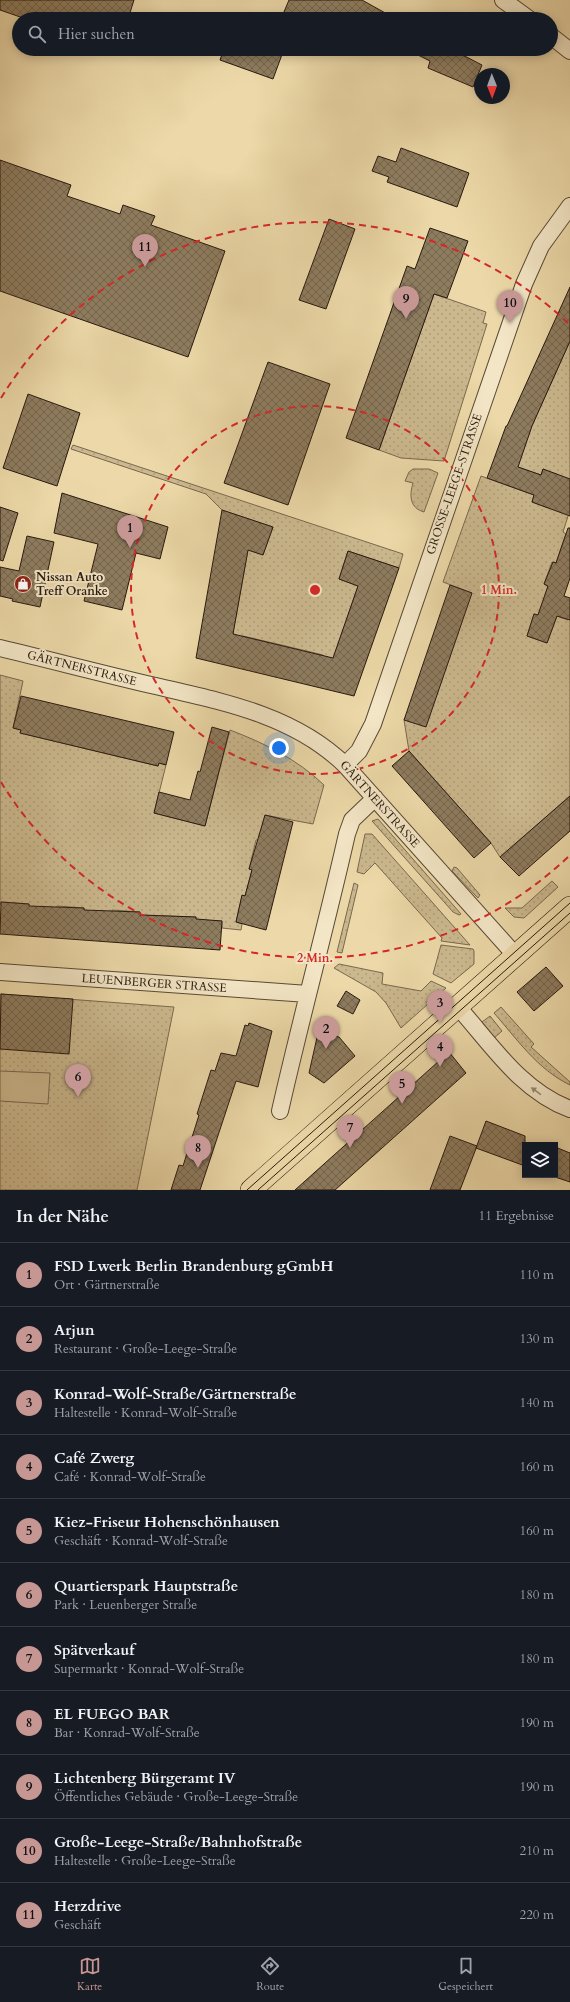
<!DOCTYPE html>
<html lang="de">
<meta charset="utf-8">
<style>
:root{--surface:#171b24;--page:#20242c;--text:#f1f3f6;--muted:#9ea1a6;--line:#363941;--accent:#c59692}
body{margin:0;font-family:Cardo,serif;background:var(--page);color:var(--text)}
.controls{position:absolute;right:12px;bottom:12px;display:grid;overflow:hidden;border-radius:0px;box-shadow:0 2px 10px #0003}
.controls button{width:36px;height:36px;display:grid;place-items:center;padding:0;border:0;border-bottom:1px solid var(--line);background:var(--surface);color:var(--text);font:20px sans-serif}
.compass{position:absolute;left:474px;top:68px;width:36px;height:36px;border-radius:50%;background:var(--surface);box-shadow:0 2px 10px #0003;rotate:179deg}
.you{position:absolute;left:279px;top:748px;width:14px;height:14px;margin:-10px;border:3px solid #fff;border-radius:50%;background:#1a73e8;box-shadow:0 0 0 6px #1a73e833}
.badge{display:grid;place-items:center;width:26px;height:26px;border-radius:50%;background:var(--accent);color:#111;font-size:13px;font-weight:700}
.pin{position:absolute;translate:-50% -33px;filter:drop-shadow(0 1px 2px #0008)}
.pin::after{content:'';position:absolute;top:21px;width:14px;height:12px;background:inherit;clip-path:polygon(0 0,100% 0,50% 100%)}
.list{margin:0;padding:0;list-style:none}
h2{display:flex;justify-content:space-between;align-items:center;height:52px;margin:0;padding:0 16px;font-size:17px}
h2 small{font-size:13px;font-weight:400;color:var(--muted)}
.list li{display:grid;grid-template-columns:26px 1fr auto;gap:12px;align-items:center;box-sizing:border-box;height:64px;padding:0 16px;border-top:1px solid var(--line)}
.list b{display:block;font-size:15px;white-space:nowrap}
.list p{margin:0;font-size:13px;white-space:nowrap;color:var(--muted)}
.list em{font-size:13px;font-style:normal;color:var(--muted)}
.icon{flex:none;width:22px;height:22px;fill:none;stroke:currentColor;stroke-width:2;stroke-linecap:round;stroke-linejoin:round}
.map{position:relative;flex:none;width:570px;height:1190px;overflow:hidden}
.search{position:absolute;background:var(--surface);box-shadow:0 2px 10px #0003;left:12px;right:12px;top:12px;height:44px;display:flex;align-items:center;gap:10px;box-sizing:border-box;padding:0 14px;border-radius:22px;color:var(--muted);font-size:15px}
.sheet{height:756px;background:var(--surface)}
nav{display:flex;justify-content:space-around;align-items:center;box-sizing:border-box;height:56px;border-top:1px solid var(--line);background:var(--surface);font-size:11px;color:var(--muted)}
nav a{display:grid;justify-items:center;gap:2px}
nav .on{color:var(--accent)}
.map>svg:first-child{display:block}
.green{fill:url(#green-dots);stroke:#7a684e}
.pitch{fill:#cbb88e;stroke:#7a684e}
.building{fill:url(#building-cross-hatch);stroke:#28190f}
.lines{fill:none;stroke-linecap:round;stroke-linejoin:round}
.minor-casing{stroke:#594935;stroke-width:18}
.major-casing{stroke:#28190f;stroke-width:22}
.minor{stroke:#f3e6c6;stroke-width:16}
.major{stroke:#ecd8a8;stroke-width:21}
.tram{stroke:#28190f;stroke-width:1}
.oneway{fill:#988a74}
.ring{fill:none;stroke:#d62828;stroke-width:2;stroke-dasharray:7 5}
.labels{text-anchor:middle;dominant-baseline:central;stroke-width:4;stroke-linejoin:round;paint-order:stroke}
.street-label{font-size:12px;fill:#28190f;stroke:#f3e6c6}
.poi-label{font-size:12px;font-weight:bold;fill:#28190f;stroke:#f3e6c6;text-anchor:start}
.centre{fill:#d62828;stroke:#f3e6c6;stroke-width:2}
.ring-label{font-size:12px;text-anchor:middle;font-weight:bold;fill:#d62828;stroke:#f3e6c6;stroke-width:4;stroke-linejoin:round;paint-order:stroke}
</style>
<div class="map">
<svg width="570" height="1190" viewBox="0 0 570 1190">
<defs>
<pattern id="green-dots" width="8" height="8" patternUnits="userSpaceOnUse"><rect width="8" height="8" fill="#cbb88e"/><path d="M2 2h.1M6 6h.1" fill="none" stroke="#ae9e79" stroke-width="1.8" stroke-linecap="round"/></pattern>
<pattern id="building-cross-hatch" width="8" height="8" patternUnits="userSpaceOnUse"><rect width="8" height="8" fill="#8e7c5f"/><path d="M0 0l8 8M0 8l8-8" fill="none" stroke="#74654d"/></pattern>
</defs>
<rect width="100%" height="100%" fill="#ecd8a8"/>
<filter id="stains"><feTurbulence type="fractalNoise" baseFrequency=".005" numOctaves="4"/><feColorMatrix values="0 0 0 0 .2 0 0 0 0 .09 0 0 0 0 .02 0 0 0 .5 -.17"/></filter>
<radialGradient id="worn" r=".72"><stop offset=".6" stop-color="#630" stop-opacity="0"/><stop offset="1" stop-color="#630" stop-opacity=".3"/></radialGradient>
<path class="green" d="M 434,294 L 486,312 L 483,323 L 487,324 L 444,461 L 401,458 L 379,450 Z
M 570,341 L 570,510 L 563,532 L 566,534 L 556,563 L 552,562 L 544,584 L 548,586 L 538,615 L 534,614 L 527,636 L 547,643 L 557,616 L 568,620 L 570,614 L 570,796 L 500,857 L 491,843 L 409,751 L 404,720 L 472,593 L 443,582 L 481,476 L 534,495 L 532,502 L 548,508 L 559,475 L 543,469 L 541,475 L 515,466 L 522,454 L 528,434 Z
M 73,445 L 403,554 L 399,568 L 348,551 L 339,579 L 358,586 L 332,662 L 322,660 L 323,655 L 311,652 L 243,636 L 232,638 L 248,550 L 263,555 L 273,527 L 222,510 L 206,494 L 71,449 Z
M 413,469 L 429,469 L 438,473 L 424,512 C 410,508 409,496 413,483 L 405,481 L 409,472 Z
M 0,675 L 23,681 L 13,728 L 21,730 L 20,733 L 158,766 L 159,763 L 166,765 L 154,813 L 205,826 L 230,730 C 264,743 297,759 324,785 L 313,824 L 265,815 L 259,840 L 256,840 L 249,869 L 252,870 L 245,896 L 242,896 L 236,922 L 242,924 L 241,930 L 222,928 L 222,921 L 196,920 L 196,917 L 140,915 L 140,912 L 112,910 L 112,912 L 84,911 L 84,908 L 57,906 L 56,908 L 29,907 L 29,904 L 1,902 L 0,905 Z
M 378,819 L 461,914 L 459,915 L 453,912 L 372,821 Z
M 365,834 L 372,834 L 470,945 L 441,941 L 442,938 L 375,863 L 364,874 L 357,872 Z
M 454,867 L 457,868 L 480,895 L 478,898 L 452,871 Z
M 552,881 L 558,887 L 524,918 L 514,917 L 505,908 L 522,908 Z
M 354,883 L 358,885 L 342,953 L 337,952 Z
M 441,945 L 473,949 L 474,951 L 474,964 L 451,983 L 433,974 Z
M 339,964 L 383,973 L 382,984 L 421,991 L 431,981 L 446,988 L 401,1028 L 386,1003 L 376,992 L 334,968 Z
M 0,994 L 174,1007 L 137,1190 L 0,1190 Z
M 501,1007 L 534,1044 L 531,1047 L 570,1082 L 570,1085 C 537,1069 517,1039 494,1013 Z
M 490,1016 L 502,1031 L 494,1038 L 482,1022 Z"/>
<path class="pitch" d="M 0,1071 L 50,1073 L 48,1104 L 0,1101 Z"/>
<path class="building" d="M 0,0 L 134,0 L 128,19 L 26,19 L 0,10 Z
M 289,0 L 362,0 L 396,19 L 281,19 Z
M 224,49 L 284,49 L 273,79 L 220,60 Z
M 406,49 L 451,49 L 482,65 L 473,87 L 428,68 L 430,61 Z
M 401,148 L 469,173 L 457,207 L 387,182 L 389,177 L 372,171 L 378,156 L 396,162 Z
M 0,160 L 71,185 L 67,196 L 120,214 L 123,205 L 155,216 L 151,225 L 225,251 L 188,357 L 0,291 Z
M 329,219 L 355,229 L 326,309 L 299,300 Z
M 430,228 L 468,241 L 447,298 L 434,294 L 379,450 L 346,438 L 407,266 L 415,269 Z
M 570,287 L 570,341 L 532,426 L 518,467 L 541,475 L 543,469 L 570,479 L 570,516 L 532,502 L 534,495 L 487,478 L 506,426 L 507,426 Z
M 268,362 L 330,384 L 288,505 L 224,483 Z
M 28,394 L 80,413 L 57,486 L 3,468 Z
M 62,493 L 168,527 L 160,559 L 136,553 L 122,610 L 84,601 L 98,544 L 54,533 Z
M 0,507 L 18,513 L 3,561 L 0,560 Z
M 222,510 L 273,527 L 263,555 L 248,550 L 233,634 L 333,658 L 358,586 L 339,579 L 348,551 L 399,568 L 354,696 L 196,658 Z
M 568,528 L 570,528 L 570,578 L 564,596 L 570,598 L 570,620 L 557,616 L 547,643 L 527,636 L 534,614 L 538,615 L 548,586 L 544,584 L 553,562 L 556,563 Z
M 27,536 L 54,542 L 40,607 L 12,601 L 13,599 L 0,596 L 0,567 L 19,571 Z
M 450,585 L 472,593 L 426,727 L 404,720 Z
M 21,696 L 174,732 L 166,765 L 159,763 L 158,766 L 20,733 L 21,730 L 13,728 Z
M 212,727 L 229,732 L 205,826 L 154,813 L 159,792 L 190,800 L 198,771 L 200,772 Z
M 409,751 L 491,843 L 474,858 L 392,766 Z
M 570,796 L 570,831 L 519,876 L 500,857 Z
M 265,815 L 293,822 L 266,930 L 236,922 L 242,895 L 245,896 L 252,870 L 249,869 Z
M 1,902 L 29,904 L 29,906 L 84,908 L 84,910 L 140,912 L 140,915 L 196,917 L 196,919 L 222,921 L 220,950 L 0,934 Z
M 546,967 L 563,986 L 534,1011 L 517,992 Z
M 346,991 L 360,1000 L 353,1014 L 337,1006 Z
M 1,994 L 73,999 L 69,1054 L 0,1049 Z
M 249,1023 L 272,1031 L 258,1087 L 236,1081 L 200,1190 L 171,1190 L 179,1165 L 183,1166 L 199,1115 L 197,1114 L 211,1070 L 215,1071 L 221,1053 L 236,1056 L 245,1025 L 248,1026 Z
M 318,1033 L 339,1037 L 355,1056 L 324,1083 L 309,1073 Z
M 449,1052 L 466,1073 L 335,1190 L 295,1190 Z
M 486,1121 L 525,1136 L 525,1166 L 476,1148 Z
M 450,1136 L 477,1146 L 460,1190 L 430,1190 Z
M 555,1147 L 570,1153 L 570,1182 L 555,1177 Z"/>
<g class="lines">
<g class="minor-casing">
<path id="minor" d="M 503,0 L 529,19
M 551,36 L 570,51
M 0,648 C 50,660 100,673 151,685 C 219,701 293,714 345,765 L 516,956
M 345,765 L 359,751 L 373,724 L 524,284 L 541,246 L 570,206
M 0,972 L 308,994
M 458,1007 C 491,1044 521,1091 570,1109
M 280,1111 C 301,1018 326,927 347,834 L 352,820 L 375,798"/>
</g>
<g class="major-casing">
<path id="major" d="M 251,1190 L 570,907"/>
</g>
<use href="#minor" class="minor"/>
<use href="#major" class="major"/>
<path class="tram" d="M 247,1190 L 570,903
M 258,1190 L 570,913"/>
</g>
<defs><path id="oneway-solid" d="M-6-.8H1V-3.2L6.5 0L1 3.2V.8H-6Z"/></defs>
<use class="oneway" href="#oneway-solid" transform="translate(536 1091) rotate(-144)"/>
<g class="ring">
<circle cx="315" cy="590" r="184"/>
<path d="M568 857A368 368 0 0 1 1 782M1 398A368 368 0 0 1 568 323"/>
</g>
<defs>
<g id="shop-disc" transform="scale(0.9)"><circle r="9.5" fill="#8f2418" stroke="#f3e6c6"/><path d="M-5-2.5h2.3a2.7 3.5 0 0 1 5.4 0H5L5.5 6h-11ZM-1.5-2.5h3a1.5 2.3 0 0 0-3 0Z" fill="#fff"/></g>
</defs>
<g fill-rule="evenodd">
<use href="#shop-disc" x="23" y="584"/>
</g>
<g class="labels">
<g class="street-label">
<text transform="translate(454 484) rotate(-71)">GROSSE-LEEGE-STRASSE</text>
<text transform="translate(82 668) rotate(14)">GÄRTNERSTRASSE</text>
<text transform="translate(380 804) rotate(48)">GÄRTNERSTRASSE</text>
<text transform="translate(154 983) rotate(4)">LEUENBERGER STRASSE</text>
</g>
<g class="poi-label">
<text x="36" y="577">Nissan Auto<tspan x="36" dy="14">Treff Oranke</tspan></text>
</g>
</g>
<circle cx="315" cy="590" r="6" class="centre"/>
<g class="ring-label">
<text x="499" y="594">1 Min.</text>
<text x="315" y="962">2 Min.</text>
</g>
<rect width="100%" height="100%" filter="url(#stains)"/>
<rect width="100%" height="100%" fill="url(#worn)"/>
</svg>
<div class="controls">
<button><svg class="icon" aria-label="layers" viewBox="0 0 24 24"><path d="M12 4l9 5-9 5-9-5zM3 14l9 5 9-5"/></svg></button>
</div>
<svg class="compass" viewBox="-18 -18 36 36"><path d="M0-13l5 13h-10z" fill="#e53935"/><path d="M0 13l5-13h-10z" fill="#9ea1a6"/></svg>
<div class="you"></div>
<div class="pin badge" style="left:130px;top:548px">1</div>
<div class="pin badge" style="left:326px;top:1049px">2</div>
<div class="pin badge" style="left:440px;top:1023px">3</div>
<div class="pin badge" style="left:440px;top:1067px">4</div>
<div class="pin badge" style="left:402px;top:1104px">5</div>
<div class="pin badge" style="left:78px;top:1097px">6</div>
<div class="pin badge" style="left:350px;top:1148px">7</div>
<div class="pin badge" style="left:198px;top:1168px">8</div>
<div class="pin badge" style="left:406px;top:319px">9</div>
<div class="pin badge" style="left:510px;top:323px">10</div>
<div class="pin badge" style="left:145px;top:267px">11</div>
<div class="search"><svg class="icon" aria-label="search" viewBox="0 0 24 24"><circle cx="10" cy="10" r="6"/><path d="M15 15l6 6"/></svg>Hier suchen</div>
</div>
<section class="sheet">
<h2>In der Nähe<small>11 Ergebnisse</small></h2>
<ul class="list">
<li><span class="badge">1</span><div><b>FSD Lwerk Berlin Brandenburg gGmbH</b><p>Ort · Gärtnerstraße</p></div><em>110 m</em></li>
<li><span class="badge">2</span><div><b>Arjun</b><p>Restaurant · Große-Leege-Straße</p></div><em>130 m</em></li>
<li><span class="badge">3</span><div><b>Konrad-Wolf-Straße/Gärtnerstraße</b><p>Haltestelle · Konrad-Wolf-Straße</p></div><em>140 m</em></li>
<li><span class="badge">4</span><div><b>Café Zwerg</b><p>Café · Konrad-Wolf-Straße</p></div><em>160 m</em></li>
<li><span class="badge">5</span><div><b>Kiez-Friseur Hohenschönhausen</b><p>Geschäft · Konrad-Wolf-Straße</p></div><em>160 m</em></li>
<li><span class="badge">6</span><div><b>Quartierspark Hauptstraße</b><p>Park · Leuenberger Straße</p></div><em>180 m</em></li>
<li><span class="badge">7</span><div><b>Spätverkauf</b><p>Supermarkt · Konrad-Wolf-Straße</p></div><em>180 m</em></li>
<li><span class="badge">8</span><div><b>EL FUEGO BAR</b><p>Bar · Konrad-Wolf-Straße</p></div><em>190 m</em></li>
<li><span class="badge">9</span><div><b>Lichtenberg Bürgeramt IV</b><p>Öffentliches Gebäude · Große-Leege-Straße</p></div><em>190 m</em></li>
<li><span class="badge">10</span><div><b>Große-Leege-Straße/Bahnhofstraße</b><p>Haltestelle · Große-Leege-Straße</p></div><em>210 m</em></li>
<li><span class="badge">11</span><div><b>Herzdrive</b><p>Geschäft</p></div><em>220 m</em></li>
</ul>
</section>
<nav>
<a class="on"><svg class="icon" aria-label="map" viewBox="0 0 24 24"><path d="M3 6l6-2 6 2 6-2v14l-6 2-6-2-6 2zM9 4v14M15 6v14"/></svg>Karte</a>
<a><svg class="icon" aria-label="directions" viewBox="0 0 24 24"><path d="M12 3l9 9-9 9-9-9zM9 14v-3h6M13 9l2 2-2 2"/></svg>Route</a>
<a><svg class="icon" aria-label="saved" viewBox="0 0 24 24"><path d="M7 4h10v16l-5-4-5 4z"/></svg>Gespeichert</a>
</nav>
